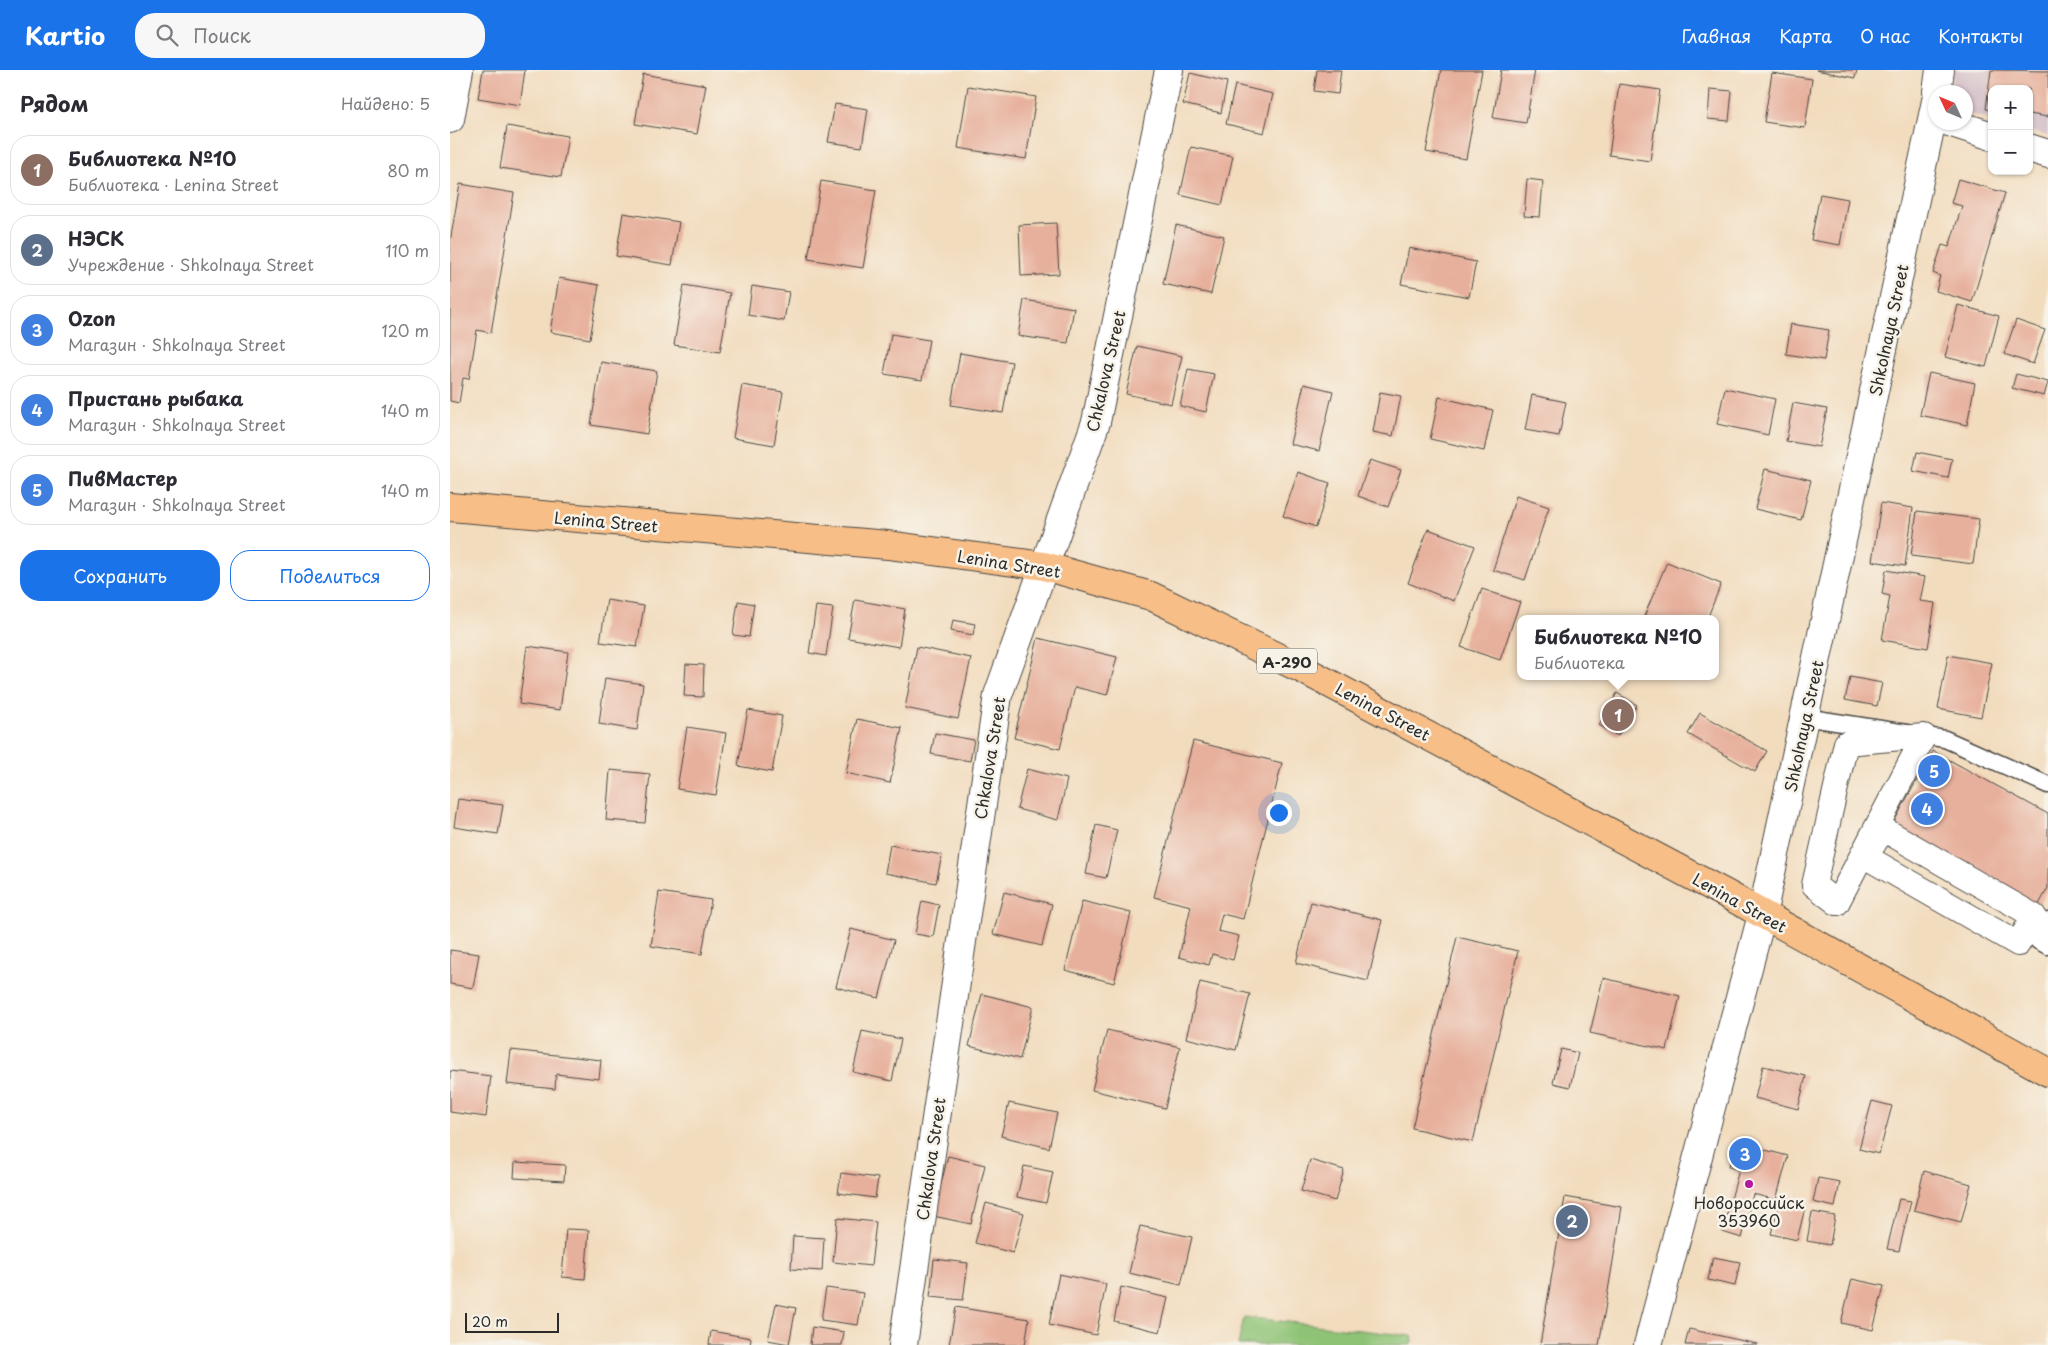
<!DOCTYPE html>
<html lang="ru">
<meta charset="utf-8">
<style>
:root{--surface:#fff;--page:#f7f7f7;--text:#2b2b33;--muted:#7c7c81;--line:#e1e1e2;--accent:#1a73e8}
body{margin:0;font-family:"Playpen Sans",sans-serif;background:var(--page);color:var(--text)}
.controls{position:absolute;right:15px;top:15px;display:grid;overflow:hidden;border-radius:10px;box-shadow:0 1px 4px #0004}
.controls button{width:45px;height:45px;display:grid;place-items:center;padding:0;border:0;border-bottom:1px solid var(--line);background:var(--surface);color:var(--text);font:25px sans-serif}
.compass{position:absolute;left:1478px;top:15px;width:45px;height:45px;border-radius:50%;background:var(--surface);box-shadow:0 1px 4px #0004;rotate:314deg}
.scale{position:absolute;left:15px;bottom:12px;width:94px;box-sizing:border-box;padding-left:5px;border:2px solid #2b2b2b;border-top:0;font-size:14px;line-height:18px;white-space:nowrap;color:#2b2b2b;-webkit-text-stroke:4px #f7f3e8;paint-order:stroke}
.you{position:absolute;left:828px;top:742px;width:18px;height:18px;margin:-12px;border:4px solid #fff;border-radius:50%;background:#1a73e8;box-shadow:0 0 0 8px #1a73e833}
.badge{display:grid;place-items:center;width:32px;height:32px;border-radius:50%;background:var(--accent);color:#fff;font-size:16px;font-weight:700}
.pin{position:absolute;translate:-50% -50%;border:2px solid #fff;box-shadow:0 1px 5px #0006}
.popup{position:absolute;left:1067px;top:545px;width:202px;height:65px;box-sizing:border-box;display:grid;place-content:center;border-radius:10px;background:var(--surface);filter:drop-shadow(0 1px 4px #0005);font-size:16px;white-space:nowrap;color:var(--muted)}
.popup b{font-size:19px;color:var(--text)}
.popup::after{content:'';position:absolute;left:50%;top:100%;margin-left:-10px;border:10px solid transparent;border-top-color:var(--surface)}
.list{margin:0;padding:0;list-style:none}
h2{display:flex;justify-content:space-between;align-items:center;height:65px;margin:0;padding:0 20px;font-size:21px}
h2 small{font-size:16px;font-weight:400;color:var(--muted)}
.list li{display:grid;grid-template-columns:32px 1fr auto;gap:15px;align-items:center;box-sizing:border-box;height:70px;margin:0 10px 10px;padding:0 10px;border:1px solid var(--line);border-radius:20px}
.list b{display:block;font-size:19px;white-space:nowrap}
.list p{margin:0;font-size:16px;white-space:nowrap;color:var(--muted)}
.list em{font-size:16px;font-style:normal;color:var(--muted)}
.actions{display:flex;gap:10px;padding:15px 20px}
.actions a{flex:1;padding:11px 0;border:1px solid var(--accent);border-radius:20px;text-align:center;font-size:18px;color:var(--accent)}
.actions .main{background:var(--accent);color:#fff}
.icon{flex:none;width:28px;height:28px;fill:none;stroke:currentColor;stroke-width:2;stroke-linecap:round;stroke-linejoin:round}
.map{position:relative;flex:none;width:1598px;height:1275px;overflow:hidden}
header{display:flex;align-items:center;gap:30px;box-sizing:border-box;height:70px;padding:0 25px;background:var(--accent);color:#fff}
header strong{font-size:24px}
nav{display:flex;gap:28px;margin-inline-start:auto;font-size:18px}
.search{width:350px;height:45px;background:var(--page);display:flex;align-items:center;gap:12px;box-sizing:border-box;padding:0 18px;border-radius:20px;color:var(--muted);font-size:19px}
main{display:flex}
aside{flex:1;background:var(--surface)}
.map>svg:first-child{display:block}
.industrial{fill:#d2bdc7}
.green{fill:#8ec376;stroke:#5c7750}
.building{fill:#e7b09c}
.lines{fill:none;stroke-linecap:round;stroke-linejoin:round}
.service-casing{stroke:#494641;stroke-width:19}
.pedestrian-casing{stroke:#494641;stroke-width:26}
.minor-casing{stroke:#494641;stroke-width:30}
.tertiary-casing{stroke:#494641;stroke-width:30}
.trunk-casing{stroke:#494641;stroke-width:30}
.service{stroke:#fff;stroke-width:16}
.pedestrian{stroke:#fff;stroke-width:24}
.minor{stroke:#fff;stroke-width:28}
.tertiary{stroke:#fff;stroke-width:28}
.trunk{stroke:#f7be87;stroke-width:28}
.poi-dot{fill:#b5179e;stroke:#f7f3e8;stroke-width:2}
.labels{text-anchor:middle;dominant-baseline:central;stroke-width:5;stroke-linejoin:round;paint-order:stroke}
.shield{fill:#f7f3e8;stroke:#686764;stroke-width:1}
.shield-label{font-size:15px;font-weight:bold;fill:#2b2b2b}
.street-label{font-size:16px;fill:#2b2b2b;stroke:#f7f3e8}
.poi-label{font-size:16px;fill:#2b2b2b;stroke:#f7f3e8}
</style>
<header>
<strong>Kartio</strong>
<div class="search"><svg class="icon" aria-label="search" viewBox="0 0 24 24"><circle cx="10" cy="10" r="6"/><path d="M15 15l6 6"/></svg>Поиск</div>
<nav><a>Главная</a><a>Карта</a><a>О нас</a><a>Контакты</a></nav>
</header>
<main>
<aside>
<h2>Рядом<small>Найдено: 5</small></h2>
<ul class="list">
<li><span class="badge" style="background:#8d6e63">1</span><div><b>Библиотека №10</b><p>Библиотека · Lenina Street</p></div><em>80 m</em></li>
<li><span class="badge" style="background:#5c6f8a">2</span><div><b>НЭСК</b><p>Учреждение · Shkolnaya Street</p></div><em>110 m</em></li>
<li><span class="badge" style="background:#3f7fe0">3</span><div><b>Ozon</b><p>Магазин · Shkolnaya Street</p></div><em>120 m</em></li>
<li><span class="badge" style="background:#3f7fe0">4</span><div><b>Пристань рыбака</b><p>Магазин · Shkolnaya Street</p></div><em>140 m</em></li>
<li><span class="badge" style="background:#3f7fe0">5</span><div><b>ПивМастер</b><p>Магазин · Shkolnaya Street</p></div><em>140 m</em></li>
</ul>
<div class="actions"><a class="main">Сохранить</a><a>Поделиться</a></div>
</aside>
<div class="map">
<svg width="1598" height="1275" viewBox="0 0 1598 1275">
<rect width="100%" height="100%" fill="#f7f3e8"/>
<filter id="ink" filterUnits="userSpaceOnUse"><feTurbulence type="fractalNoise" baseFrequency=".02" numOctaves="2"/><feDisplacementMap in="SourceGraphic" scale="10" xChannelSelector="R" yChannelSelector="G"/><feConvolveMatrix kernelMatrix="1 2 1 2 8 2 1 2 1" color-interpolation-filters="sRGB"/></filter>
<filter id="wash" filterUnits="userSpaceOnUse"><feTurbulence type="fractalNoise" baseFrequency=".0096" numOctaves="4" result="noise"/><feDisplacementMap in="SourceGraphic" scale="20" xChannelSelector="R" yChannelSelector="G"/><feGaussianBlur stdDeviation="1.12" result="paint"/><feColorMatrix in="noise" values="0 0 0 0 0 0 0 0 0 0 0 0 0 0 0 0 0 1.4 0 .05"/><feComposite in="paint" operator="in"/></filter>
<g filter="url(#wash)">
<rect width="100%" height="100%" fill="#f2dcbe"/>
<path class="industrial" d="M 1505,0 L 1598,0 L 1598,66 L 1579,61 L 1579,19 L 1542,19 L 1542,50 L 1516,43 L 1516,22 L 1500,22 Z"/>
<path class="green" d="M 794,1247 L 963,1266 L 961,1275 L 788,1275 Z"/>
<g id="blocks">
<path class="building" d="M 33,0 L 75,0 L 70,35 L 28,28 Z
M 867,0 L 891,0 L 888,24 L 864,21 Z
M 991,0 L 1032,0 L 1016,89 L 976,82 Z
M 1051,0 L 1085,0 L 1076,53 L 1043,48 Z
M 1366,0 L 1407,0 L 1405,8 Z
M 1541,0 L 1598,1 L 1598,47 L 1579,44 L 1579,19 L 1542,19 L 1542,40 L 1536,39 Z
M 740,3 L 777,12 L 771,43 L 733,34 Z
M 1322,3 L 1362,9 L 1355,58 L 1314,52 Z
M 193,4 L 256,15 L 247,64 L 185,54 Z
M 1169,14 L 1210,20 L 1200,91 L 1159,85 Z
M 785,15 L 823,24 L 814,63 L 776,54 Z
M 518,16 L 586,27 L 576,89 L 508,78 Z
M 1260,19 L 1282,21 L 1279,51 L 1258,49 Z
M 385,34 L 418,39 L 412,77 L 378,72 Z
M 57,56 L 118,66 L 111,107 L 50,98 Z
M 741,77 L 783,86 L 772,135 L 730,125 Z
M 1077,109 L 1093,111 L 1090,147 L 1074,146 Z
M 1508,109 L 1555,123 L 1522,232 L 1486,221 L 1490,206 L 1483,203 L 1492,175 L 1499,177 L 1512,136 L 1501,133 Z
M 371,111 L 426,120 L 413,198 L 358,189 Z
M 10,114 L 64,123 L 41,263 L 27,260 L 19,309 L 13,308 L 9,333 L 0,331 L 0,172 Z
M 1370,124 L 1398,129 L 1390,175 L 1361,170 Z
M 173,143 L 229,152 L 222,195 L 166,186 Z
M 606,153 L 609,204 L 571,206 L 569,155 Z
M 726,155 L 774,166 L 761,224 L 713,214 Z
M 959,178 L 1026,192 L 1019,227 L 951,214 Z
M 109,208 L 149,215 L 140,269 L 100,262 Z
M 234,215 L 280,223 L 270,282 L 224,275 Z
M 302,216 L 339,222 L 334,251 L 298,245 Z
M 574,230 L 624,238 L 618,273 L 568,266 Z
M 1508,235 L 1549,246 L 1536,297 L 1495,287 Z
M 1566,250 L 1595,260 L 1583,294 L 1554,284 Z
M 1341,254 L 1379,260 L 1374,290 L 1336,284 Z
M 441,264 L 479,270 L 472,310 L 434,304 Z
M 687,276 L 732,286 L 721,334 L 676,324 Z
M 510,283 L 562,292 L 553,343 L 501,335 Z
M 151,292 L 207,301 L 197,364 L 141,355 Z
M 738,299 L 764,304 L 756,342 L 730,336 Z
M 1479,303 L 1525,313 L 1517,355 L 1470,345 Z
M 1566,304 L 1598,312 L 1594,326 L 1562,318 Z
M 854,314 L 883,321 L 869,381 L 840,374 Z
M 292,315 L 333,322 L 324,375 L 283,368 Z
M 1275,318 L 1325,329 L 1318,365 L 1267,354 Z
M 930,322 L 951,326 L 943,366 L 923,362 Z
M 1082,325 L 1116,332 L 1109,366 L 1075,360 Z
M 989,327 L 1043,340 L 1034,381 L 980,369 Z
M 1343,333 L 1377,339 L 1369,377 L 1336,371 Z
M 1467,382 L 1502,389 L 1498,408 L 1463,401 Z
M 920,390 L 951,400 L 938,437 L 908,426 Z
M 1315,399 L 1361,410 L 1351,450 L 1305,439 Z
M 848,402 L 880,413 L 866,457 L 833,446 Z
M 1066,426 L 1099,437 L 1075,510 L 1043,500 Z
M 1431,433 L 1463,438 L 1455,496 L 1422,491 Z
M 1467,441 L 1529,449 L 1523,494 L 1461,486 Z
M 978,459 L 1025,476 L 1004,531 L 958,513 Z
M 1217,492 L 1271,514 L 1257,549 L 1193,549 Z
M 1436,500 L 1475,507 L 1470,531 L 1485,533 L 1478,578 L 1432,570 L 1440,526 L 1432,524 Z
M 1032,519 L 1070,532 L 1050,590 L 1011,577 Z
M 157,530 L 194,536 L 187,577 L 150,572 Z
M 405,530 L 455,539 L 449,577 L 398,568 Z
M 288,531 L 304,534 L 299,567 L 283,565 Z
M 366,536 L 383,538 L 376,586 L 359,583 Z
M 503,550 L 525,554 L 523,565 L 501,561 Z
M 588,568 L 667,587 L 657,625 L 625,617 L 610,679 L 564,668 Z
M 77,576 L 118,582 L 110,640 L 69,634 Z
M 467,577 L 521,588 L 508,649 L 455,638 Z
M 1498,585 L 1542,593 L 1531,647 L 1488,639 Z
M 236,594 L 254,595 L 253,627 L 234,626 Z
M 1400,607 L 1432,613 L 1427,636 L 1395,630 Z
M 155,608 L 193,614 L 187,660 L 149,654 Z
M 1167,623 L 1187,635 L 1168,666 L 1149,655 Z
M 298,640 L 332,646 L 322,702 L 288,696 Z
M 1250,643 L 1317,681 L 1305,702 L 1238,664 Z
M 407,649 L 452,658 L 440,713 L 396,703 Z
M 237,657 L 276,663 L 266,725 L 227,719 Z
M 485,663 L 524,670 L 520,691 L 481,684 Z
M 743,671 L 832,693 L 793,849 L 772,844 L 768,861 L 789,866 L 783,890 L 762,884 L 759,895 L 729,887 L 741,836 L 704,827 Z
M 1483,681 L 1598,744 L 1598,818 L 1586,840 L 1440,759 Z
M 577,699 L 617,709 L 608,750 L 567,739 Z
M 160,700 L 200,704 L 195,753 L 156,750 Z
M 8,729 L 53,735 L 48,764 L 4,757 Z
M 646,755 L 667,760 L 656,808 L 636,804 Z
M 440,775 L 492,785 L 486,813 L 435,803 Z
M 209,822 L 261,830 L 252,884 L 201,876 Z
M 554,822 L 602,834 L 592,876 L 543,864 Z
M 472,831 L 489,835 L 483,867 L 465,864 Z
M 632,831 L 681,843 L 664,913 L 615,900 Z
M 861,832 L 932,850 L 918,911 L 846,893 Z
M 401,859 L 444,870 L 429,928 L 386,917 Z
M 1007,867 L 1068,881 L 1023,1072 L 962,1058 Z
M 0,880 L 29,884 L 23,918 L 0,914 Z
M 1153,908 L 1230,926 L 1217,980 L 1140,963 Z
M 750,912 L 800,924 L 786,980 L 736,968 Z
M 532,924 L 583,937 L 570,989 L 519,976 Z
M 657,960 L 730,977 L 715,1038 L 642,1020 Z
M 412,961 L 451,969 L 442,1011 L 403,1002 Z
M 1111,979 L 1128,983 L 1120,1017 L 1103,1013 Z
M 61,980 L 151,990 L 149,1009 L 106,1004 L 105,1019 L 57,1014 Z
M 1313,996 L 1356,1006 L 1348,1039 L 1305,1028 Z
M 0,1001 L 41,1006 L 36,1047 L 0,1042 Z
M 1422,1031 L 1442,1036 L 1429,1084 L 1409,1079 Z
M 559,1033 L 607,1043 L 599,1078 L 551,1066 Z
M 1285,1072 L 1338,1086 L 1326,1130 L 1303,1124 L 1292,1168 L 1272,1162 L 1289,1100 L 1279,1097 Z
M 498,1086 L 535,1095 L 521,1154 L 483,1146 Z
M 860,1090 L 894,1100 L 885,1131 L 851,1121 Z
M 65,1092 L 115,1095 L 114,1111 L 64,1108 Z
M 574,1096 L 603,1102 L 596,1133 L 567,1127 Z
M 1474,1101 L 1521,1114 L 1511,1152 L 1464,1140 Z
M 391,1103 L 428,1108 L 425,1128 L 388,1123 Z
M 1368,1108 L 1390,1112 L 1385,1137 L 1363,1132 Z
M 1115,1127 L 1172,1137 L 1149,1275 L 1090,1275 Z
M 1449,1129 L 1461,1131 L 1449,1181 L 1437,1179 Z
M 1330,1132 L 1355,1138 L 1347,1170 L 1321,1164 Z
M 536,1133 L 574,1143 L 563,1183 L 525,1173 Z
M 1362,1142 L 1385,1146 L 1380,1175 L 1357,1171 Z
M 387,1148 L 426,1152 L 421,1196 L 383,1192 Z
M 690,1156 L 742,1167 L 731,1215 L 679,1203 Z
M 116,1159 L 139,1160 L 135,1209 L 112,1207 Z
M 343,1166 L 374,1168 L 372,1201 L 341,1199 Z
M 1263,1187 L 1290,1192 L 1285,1216 L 1258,1210 Z
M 484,1189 L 518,1193 L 513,1230 L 480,1227 Z
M 609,1204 L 656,1214 L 646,1265 L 599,1255 Z
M 1402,1209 L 1434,1216 L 1423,1260 L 1391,1253 Z
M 671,1217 L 718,1228 L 710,1262 L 664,1251 Z
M 376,1218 L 413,1223 L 408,1255 L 371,1250 Z
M 326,1234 L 346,1238 L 339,1274 L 318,1270 Z
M 506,1237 L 579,1249 L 575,1275 L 499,1275 Z
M 362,1257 L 394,1262 L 392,1275 L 360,1275 Z
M 1239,1259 L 1307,1274 L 1307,1275 L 1235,1275 Z
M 261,1261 L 301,1268 L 300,1275 L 259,1275 Z"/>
</g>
</g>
<g filter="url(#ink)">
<use href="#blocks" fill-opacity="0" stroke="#494641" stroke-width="1"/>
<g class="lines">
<g class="service-casing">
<path id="service" d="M 1354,647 L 1495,669 L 1598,715
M 1598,851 L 1588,871 L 1598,876"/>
</g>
<g class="pedestrian-casing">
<path id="pedestrian" d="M 1474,666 L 1387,833 L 1364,815 L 1396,673 Z
M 1433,759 L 1584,846 L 1568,874 L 1416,787 Z"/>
</g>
<g class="minor-casing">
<path id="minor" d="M 1487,22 L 1490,0
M 0,49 L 9,0
M 1499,52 L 1542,66
M 1579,78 L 1598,84
M 1312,845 L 1486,31
M 453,1275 L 548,625 L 646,352 L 719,0"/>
</g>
<g class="tertiary-casing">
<path id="tertiary" d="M 1198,1275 L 1312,845"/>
</g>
<g class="trunk-casing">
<path id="trunk" d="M 0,437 L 438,475 L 594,496 L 701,526 L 854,600 L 1276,824 L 1598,1002"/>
</g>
<use href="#service" class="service"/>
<use href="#pedestrian" class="pedestrian"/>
<use href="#minor" class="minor"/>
<use href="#tertiary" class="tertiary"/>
<use href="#trunk" class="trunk"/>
</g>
</g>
<circle class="poi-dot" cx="1299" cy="1114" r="5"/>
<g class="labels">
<rect class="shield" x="807" y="578.5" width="60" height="25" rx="4"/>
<g class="shield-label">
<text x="837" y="591">А-290</text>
</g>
<g class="street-label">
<text transform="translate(1438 260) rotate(-78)">Shkolnaya Street</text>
<text transform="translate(655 301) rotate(-77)">Chkalova Street</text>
<text transform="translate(156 451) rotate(5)">Lenina Street</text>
<text transform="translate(559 493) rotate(9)">Lenina Street</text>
<text transform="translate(933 641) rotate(28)">Lenina Street</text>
<text transform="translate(1353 656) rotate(-78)">Shkolnaya Street</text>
<text transform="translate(539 688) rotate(-81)">Chkalova Street</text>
<text transform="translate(1290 832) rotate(29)">Lenina Street</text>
<text transform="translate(480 1089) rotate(-82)">Chkalova Street</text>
</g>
<g class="poi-label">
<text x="1299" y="1132">Новороссийск<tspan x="1299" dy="18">353960</tspan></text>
</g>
</g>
</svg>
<div class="controls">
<button>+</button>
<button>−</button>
</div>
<svg class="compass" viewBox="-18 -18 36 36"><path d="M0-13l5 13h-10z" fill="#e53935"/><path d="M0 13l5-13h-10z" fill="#7c7c81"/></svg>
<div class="scale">20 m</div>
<div class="you"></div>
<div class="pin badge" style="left:1168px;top:645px;background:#8d6e63">1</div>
<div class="popup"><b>Библиотека №10</b>Библиотека</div>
<div class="pin badge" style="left:1122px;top:1151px;background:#5c6f8a">2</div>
<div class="pin badge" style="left:1295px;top:1084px;background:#3f7fe0">3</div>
<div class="pin badge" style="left:1477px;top:739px;background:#3f7fe0">4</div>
<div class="pin badge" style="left:1484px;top:701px;background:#3f7fe0">5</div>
</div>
</main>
